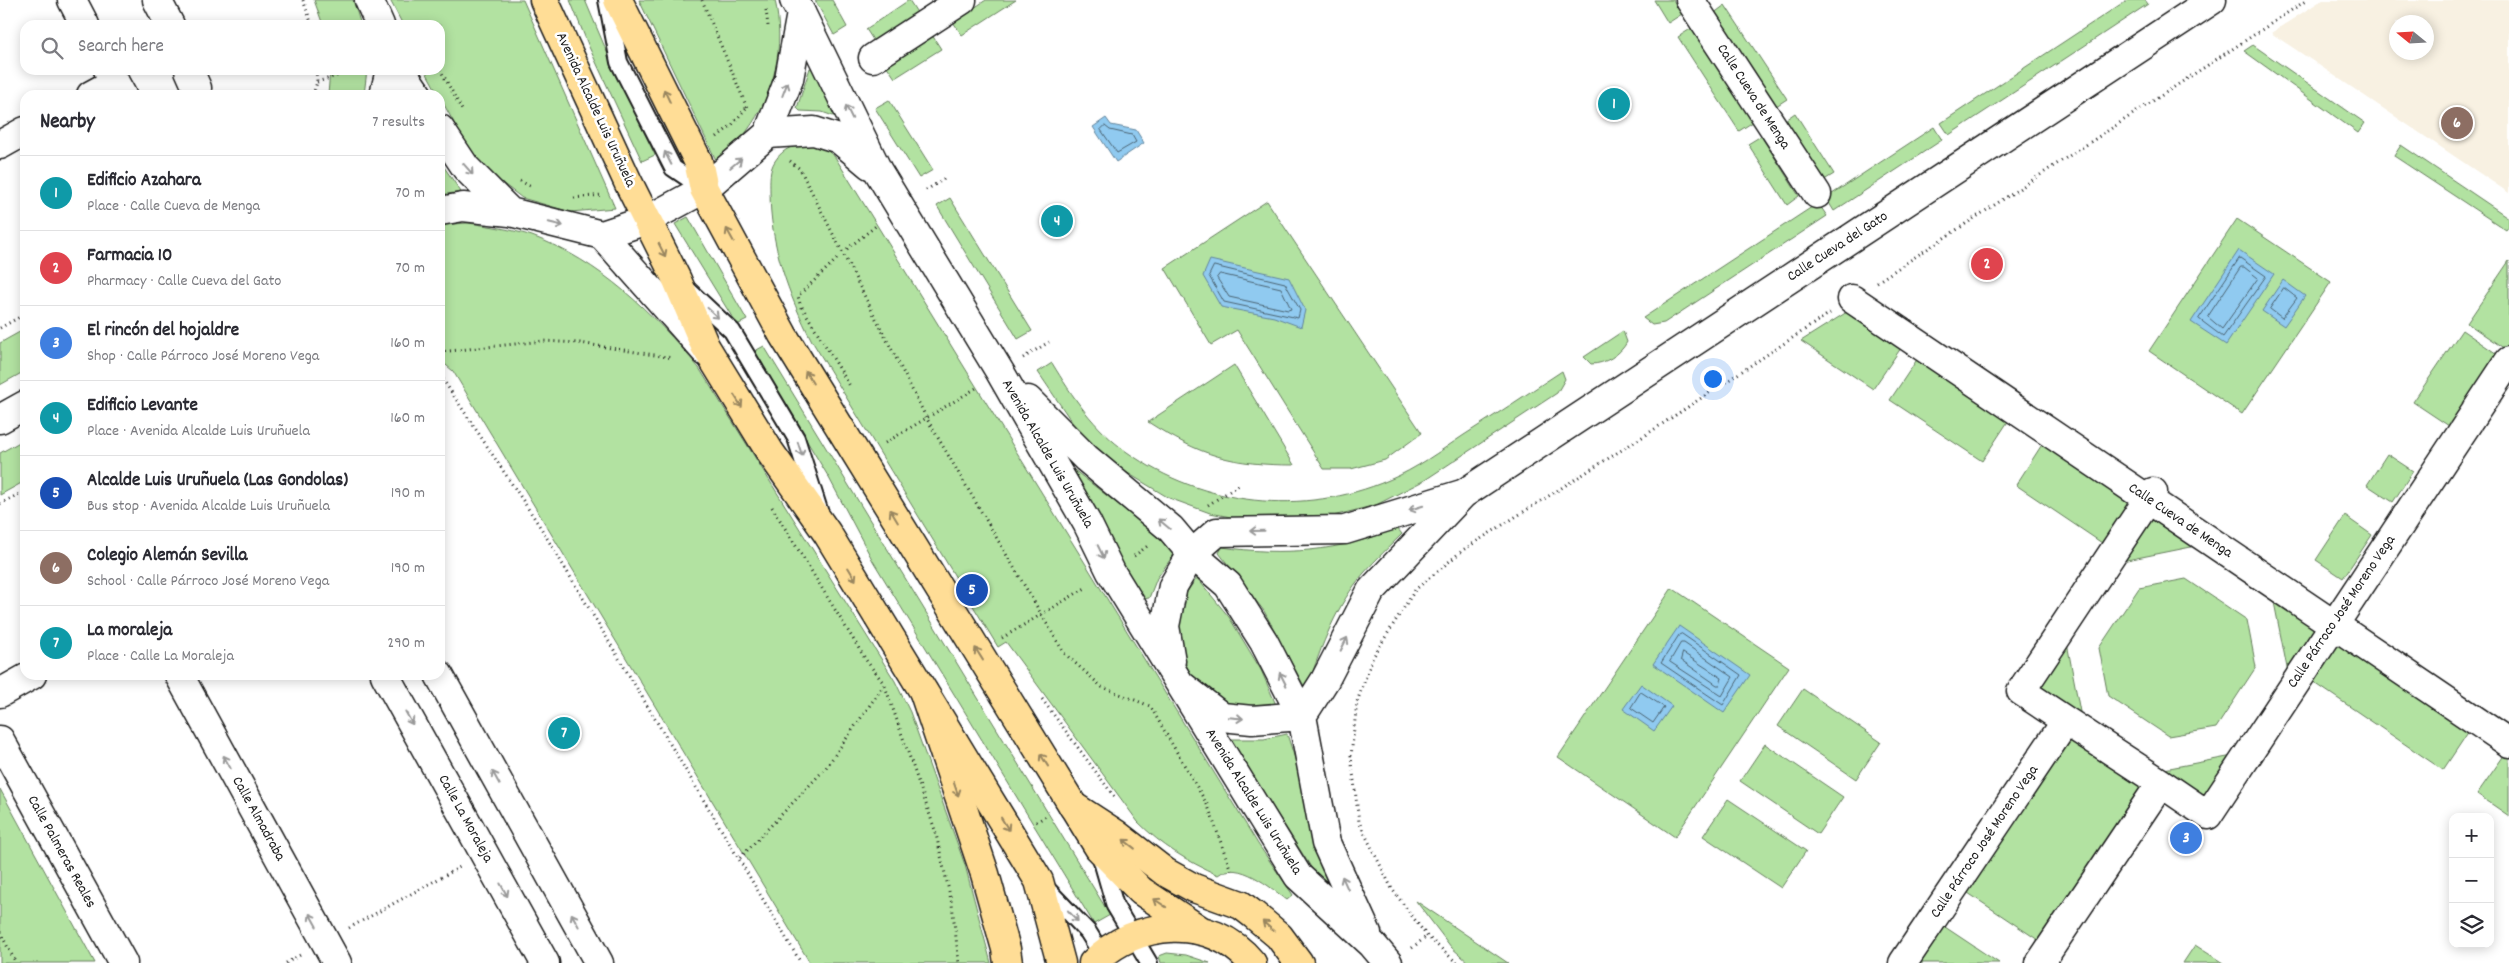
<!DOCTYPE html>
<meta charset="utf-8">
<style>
:root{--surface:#fff;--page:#f2f2f3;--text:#2b2b33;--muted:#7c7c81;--line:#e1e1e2;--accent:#1a73e8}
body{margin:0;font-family:Dekko,sans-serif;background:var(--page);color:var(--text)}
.controls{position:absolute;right:15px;bottom:15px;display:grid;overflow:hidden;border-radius:10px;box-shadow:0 2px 12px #0003}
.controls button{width:45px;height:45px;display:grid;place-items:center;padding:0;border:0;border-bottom:1px solid var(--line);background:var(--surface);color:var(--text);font:25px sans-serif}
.compass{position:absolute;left:2389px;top:15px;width:45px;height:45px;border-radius:50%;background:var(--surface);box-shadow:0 2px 12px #0003;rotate:288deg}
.you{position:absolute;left:1712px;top:378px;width:18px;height:18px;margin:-12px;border:4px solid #fff;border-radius:50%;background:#1a73e8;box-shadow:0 0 0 8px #1a73e833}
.badge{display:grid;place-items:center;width:32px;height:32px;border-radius:50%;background:var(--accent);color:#fff;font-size:16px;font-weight:700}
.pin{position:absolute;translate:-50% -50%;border:2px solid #fff;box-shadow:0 1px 5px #0006}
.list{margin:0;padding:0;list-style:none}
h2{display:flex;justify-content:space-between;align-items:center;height:65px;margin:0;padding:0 20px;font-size:21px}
h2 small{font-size:16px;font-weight:400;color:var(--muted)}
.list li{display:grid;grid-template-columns:32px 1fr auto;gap:15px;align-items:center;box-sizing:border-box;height:75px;padding:0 20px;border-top:1px solid var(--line)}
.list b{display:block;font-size:19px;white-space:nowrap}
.list p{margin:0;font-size:16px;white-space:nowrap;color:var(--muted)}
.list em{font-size:16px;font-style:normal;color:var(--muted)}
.icon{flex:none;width:28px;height:28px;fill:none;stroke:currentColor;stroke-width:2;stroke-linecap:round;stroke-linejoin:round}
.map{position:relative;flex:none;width:2509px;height:963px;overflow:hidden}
.search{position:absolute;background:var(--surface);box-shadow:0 2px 12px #0003;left:20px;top:20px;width:425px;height:55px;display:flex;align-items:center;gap:12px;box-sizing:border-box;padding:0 18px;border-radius:15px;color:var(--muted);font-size:19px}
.panel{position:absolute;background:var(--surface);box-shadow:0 2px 12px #0003;left:20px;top:90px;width:425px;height:590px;border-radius:15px}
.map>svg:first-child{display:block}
.built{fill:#f8f1e2;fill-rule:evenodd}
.green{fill:#b2e2a1;stroke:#677f5e}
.water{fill:#90caf0;stroke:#62849b}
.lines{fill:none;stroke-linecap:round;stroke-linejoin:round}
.shore{stroke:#4a6271;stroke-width:1}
.lane-casing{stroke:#1c1c1c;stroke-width:20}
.street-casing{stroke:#1c1c1c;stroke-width:31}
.secondary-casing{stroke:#1c1c1c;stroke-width:31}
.primary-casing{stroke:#1c1c1c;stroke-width:31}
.highway-casing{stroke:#1c1c1c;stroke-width:31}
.path{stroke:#1c1c1c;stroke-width:3;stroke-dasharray:1 4;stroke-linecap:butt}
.lane{stroke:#fff;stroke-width:16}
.street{stroke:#fff;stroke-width:28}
.secondary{stroke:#fff;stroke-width:28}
.primary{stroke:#ffdd96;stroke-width:28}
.highway{stroke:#ffdd96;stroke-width:28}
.oneway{stroke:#999}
.oneway2{stroke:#99865f}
.labels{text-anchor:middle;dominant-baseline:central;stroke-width:5;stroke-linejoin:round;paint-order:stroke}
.street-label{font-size:15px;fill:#1c1c1c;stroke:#fff}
</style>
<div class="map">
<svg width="2509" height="963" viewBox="0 0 2509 963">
<rect width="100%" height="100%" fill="#fff"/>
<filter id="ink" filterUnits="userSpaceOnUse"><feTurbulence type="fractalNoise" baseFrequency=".02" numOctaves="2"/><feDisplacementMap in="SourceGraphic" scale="10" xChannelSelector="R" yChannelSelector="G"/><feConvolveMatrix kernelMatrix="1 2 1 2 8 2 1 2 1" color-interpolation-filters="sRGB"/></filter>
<g filter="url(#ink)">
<path class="built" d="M 2322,0 L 2509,0 L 2509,193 L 2271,33 ZM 2396,22 L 2426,22 L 2426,52 L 2396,52 Z"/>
<path class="green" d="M 314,0 L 353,0 L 361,25 L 323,25 Z
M 390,0 L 523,0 L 615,208 L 571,212 L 522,198 L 476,163 L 425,70 L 440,70 L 440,25 L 403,25 Z
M 570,0 L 585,0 L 618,78 L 655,155 L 642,161 L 589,47 Z
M 639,0 L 775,0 C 785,47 775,93 747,131 C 738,143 729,154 716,160 Z
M 815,0 L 832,0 L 847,27 L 834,35 Z
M 909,0 L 918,14 L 875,43 L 866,29 Z
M 986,0 L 1016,0 L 962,35 L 953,22 Z
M 1654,0 L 1673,0 L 1682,14 L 1668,23 Z
M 2127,0 L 2145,0 L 2148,4 L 1949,135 L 1941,123 Z
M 1725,5 L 1787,99 L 1773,108 L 1713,14 Z
M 1692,28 L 1753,122 L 1739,131 L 1678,37 Z
M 932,35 L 941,49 L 895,78 L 886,65 Z
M 2253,45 L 2365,123 L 2358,133 L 2244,51 Z
M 810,68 L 816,70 L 840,113 L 836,117 L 822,112 L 800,111 L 797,108 Z
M 330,70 L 367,70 L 364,95 L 328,95 Z
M 889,100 L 933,170 L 919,178 L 875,108 Z
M 1795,113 L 1834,174 L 1821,182 L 1782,122 Z
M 1934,127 L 1942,140 L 1834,211 L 1826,198 Z
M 1761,136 L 1799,196 L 1787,205 L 1748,144 Z
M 811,143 L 824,148 L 835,157 L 1258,844 L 1293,895 L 1287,900 C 1271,888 1238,859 1218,875 C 1187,861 1162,846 1138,822 L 1006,642 L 998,647 L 812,341 C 788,294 770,245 770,191 C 770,181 769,170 775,161 C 783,148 796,144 811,143 Z
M 2401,145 L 2509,218 L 2509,226 L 2506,230 L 2394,156 Z
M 440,161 L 461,192 L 440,195 Z
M 950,198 L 1032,331 L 1018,339 L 937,206 Z
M 1267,201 L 1422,433 L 1385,460 L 1351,469 L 1324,469 L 1237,330 L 1211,345 L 1165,268 Z
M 1818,203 L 1827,216 L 1664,323 L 1652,325 L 1643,318 Z
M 688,217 L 747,320 L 737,325 L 675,224 Z
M 2237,219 L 2331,282 L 2242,414 L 2149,351 Z
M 468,223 C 489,226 511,229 532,236 C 600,261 653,313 699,368 L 895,681 L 910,712 L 965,865 L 991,963 L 810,963 L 453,371 L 440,360 L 440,225 Z
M 2509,261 L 2509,343 L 2505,349 L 2467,323 Z
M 1847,312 L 1901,348 L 1873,389 L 1801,341 Z
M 25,329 L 25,371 L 0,385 L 0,343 Z
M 2462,330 L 2500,356 L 2452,428 L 2413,402 Z
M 1623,331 L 1627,342 C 1620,355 1605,364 1591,364 L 1584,357 Z
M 764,346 L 1110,915 L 1094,924 L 873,561 L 828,476 L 753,352 Z
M 1918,358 L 2009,420 L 1982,461 L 1890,400 Z
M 1052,363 C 1072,396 1094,429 1127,452 C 1203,506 1303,517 1389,480 C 1416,469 1440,451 1464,435 C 1497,414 1530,392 1562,371 L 1565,379 L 1557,393 L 1425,480 L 1376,505 L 1321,519 L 1236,518 L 1210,513 L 1169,498 L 1116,466 L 1093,446 L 1074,425 L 1038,372 Z
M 1234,365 L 1294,465 C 1232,465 1201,456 1148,422 Z
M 25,439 L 25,481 L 0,495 L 0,453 Z
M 2043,443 L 2132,503 L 2105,545 L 2016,485 Z
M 2387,454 L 2413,471 L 2393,502 L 2367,485 Z
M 1069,466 L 1147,527 L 1175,553 L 1157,578 L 1149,598 L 1143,599 L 1064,471 Z
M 2150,515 L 2196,546 L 2117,562 Z
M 2345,516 L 2372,535 L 2343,578 L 2316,560 Z
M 1397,528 L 1402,534 C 1389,547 1376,559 1364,573 C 1337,604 1321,646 1308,686 L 1304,686 L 1264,611 L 1219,553 L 1222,547 C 1283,556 1339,552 1397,528 Z
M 1197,578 L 1229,617 L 1261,670 L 1277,707 C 1269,708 1261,710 1254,710 C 1197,710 1167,651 1183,601 C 1185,593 1192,585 1197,578 Z
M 2186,579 L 2247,620 L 2256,667 L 2216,728 L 2168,736 L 2108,696 L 2099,648 L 2139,588 Z
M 1672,588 L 1789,667 L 1675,837 L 1558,757 Z
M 2273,597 L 2321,629 L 2289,678 Z
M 2066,638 L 2081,717 L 2034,686 Z
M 2339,642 L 2469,731 L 2443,770 L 2312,681 Z
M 1803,689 L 1881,742 L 1856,779 L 1778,726 Z
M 1287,734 L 1297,765 L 1313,845 L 1327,881 L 1321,883 L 1230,739 L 1264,739 Z
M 2070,735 L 2146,786 L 2041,942 L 1965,891 Z
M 1765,744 L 1843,797 L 1818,834 L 1740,781 Z
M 2505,754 L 2509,756 L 2509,816 L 2477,794 Z
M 2238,755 L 2206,801 L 2159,770 Z
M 0,789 L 95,963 L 0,963 Z
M 1728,799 L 1806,851 L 1781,888 L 1703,836 Z
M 1416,901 L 1508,963 L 1469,963 L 1451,947 Z
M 1942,925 L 1999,963 L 1917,963 Z
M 2195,945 L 2223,963 L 2183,963 Z
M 1167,953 L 1186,955 L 1210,963 L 1161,963 L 1159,956 Z"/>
<path class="water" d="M 1106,118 L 1111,125 L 1136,130 L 1144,143 L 1116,162 L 1093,127 Z
M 2239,250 L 2274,274 L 2226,345 L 2191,322 Z
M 1210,260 L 1289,278 L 1305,310 L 1301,327 L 1274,317 L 1221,307 L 1203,276 Z
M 2283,280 L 2305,296 L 2284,326 L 2262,311 Z
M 1679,626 L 1750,675 L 1724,713 L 1653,664 Z
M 1641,684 L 1672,706 L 1654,731 L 1623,709 Z"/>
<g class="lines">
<path class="shore" d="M 1105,126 L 1110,130 L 1132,135 L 1136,142 L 1117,153 L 1101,130 Z
M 2240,258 L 2266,276 L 2223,337 L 2199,319 Z
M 1214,266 L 1285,283 L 1300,310 L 1298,318 L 1224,302 L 1209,276 Z
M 2241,267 L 2244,267 L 2258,278 L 2222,329 L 2208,317 Z
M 1220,274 L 1281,288 L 1291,309 L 1288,310 L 1229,297 L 1217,278 Z
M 2284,288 L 2297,298 L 2282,318 L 2270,309 Z
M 1682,634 L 1741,675 L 1723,705 L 1661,663 L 1679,635 Z
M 1681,643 L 1684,643 L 1733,677 L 1722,696 L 1670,662 Z
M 1683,653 L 1722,678 L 1720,685 L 1717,685 L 1681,660 Z
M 1641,692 L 1664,707 L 1653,723 L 1631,708 Z"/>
<g class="lane-casing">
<path id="lane" d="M 607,0 L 619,62 L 673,168 L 704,189
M 686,288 L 732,331 L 796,438 L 819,510
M 1100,854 L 1115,906 L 1149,963
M 1044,886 L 1088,932 L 1106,961"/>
</g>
<g class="street-casing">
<path id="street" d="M 72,0 L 85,25
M 157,0 L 170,25
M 1690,0 L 1817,194
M 801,13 L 878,171 L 1000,372 L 1087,523 L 1111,572 L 1298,876 L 1372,944 L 1388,963
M 873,58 L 962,0
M 108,70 L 122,95
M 189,70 L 197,88
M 91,95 L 115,82
M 768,134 L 814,131 L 839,139 L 870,165
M 0,145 L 25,131
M 1852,299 L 2509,743
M 1028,400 L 1086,458 L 1171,529 L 1192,554 L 1228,585 L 1264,642 L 1302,716 L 1326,843 L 1367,933
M 1171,661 L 1165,626 L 1173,586 L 1192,554 L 1217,532 L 1345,530 L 1462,494
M 179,675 L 337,963
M 385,675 L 545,963
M 439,675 L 599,963
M 1181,685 L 1222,717 L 1252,720 L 1302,716 L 1325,680 L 1371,591 L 1463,494 L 2212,0
M 0,693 L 32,675
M 2066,721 L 2161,783
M 0,740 L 123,963
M 1903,963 L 2066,721 L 2021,691 L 2153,492
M 2040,963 L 2161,783 L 2208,815 L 2509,361"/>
</g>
<g class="secondary-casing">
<path id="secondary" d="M 369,0 L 380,25
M 401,70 L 418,95
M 384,95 L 390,70
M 440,129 L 466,168 L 510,212
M 440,211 L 463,207 L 510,212 L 602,235 L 647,220 L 704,189 L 768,134 L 789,79 L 801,13 L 794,0
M 602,235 L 706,352
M 0,419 L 25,405"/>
</g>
<g class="primary-casing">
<path id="primary" d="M 544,0 L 628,182 L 677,280 L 705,346 L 770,452 L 827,533 L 1039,881 L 1061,963
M 618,0 L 698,161 L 704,189 L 783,335 L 1099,848 L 1141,891 L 1200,930
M 1093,963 C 1136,919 1211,913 1252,963"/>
</g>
<g class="highway-casing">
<path id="highway" d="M 924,693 L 985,874 L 1006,949 L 1008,963
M 1073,806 L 1116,834 L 1165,872 L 1194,888 L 1241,905 L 1254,915 L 1279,936 L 1299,963"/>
</g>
<path class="path" d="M 303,0 L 312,25
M 702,0 L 748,110
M 766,10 L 768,26
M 440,69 L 462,110
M 317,82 L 356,70
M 313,95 L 317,82 L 316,70
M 717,137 L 732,125 L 746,108
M 790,161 L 800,169 L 927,419 L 1064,653 L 1102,687 L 1150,706 L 1208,806 L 1231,871
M 520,181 L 532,187
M 926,190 L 946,178
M 574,198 L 602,195
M 847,249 L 877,225
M 1877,282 L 2307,0
M 802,307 L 850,386
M 801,308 L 798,296 L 839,257
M 0,328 L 25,314
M 440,352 L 543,341 L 580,343 L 673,358
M 1023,358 L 1049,342
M 440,375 L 541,528 L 801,963
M 885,443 L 978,387
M 0,504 L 25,491
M 1208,505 L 1239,485
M 772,507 L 866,660 L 882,681
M 1134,556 L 1149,545
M 1002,638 L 1087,587
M 885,686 L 935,830 L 952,904 L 959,963
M 1042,699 L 1116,799
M 1036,822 L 1048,815
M 740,858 L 825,769 L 884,685
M 349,928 L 460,867
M 0,932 L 16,963
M 1412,948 L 1427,936
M 286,963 L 302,954
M 1457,963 L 1427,936 L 1392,889 L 1359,822 L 1351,756 L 1357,702 L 1373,657 L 1415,590 L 1463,550 L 1647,434 L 1830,313"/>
<use href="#lane" class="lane"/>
<use href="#street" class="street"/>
<use href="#secondary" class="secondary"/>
<use href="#primary" class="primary"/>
<use href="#highway" class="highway"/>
</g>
<defs><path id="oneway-shaft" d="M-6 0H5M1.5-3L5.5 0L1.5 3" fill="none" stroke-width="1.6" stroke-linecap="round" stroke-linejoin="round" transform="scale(1.25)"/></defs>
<g class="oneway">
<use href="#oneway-shaft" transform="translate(785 89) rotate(-69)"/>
<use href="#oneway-shaft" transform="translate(849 112) rotate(-116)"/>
<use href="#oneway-shaft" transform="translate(668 158) rotate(-117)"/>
<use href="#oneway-shaft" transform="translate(736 163) rotate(-40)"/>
<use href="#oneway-shaft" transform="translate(468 169) rotate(49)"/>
<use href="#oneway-shaft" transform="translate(556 224) rotate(14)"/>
<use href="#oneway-shaft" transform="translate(713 313) rotate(43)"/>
<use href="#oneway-shaft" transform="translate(800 449) rotate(72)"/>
<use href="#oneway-shaft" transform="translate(1416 508) rotate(163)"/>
<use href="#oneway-shaft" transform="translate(1164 524) rotate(-140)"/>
<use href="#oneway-shaft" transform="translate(1257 531) rotate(179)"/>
<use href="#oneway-shaft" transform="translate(1101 552) rotate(64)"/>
<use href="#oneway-shaft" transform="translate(1344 644) rotate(-63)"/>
<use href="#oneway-shaft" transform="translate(1283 679) rotate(-117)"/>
<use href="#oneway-shaft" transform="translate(409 718) rotate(61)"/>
<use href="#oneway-shaft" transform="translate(1236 718) rotate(5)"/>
<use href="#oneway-shaft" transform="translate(227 762) rotate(-119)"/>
<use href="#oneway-shaft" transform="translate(496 778) rotate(-119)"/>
<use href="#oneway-shaft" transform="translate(1345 883) rotate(-114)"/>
<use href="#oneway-shaft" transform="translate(504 890) rotate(61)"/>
<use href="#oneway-shaft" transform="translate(1073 916) rotate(47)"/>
<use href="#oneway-shaft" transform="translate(313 920) rotate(-119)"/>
<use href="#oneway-shaft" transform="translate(575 920) rotate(-119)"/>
</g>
<g class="oneway2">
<use href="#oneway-shaft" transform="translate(667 96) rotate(-115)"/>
<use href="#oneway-shaft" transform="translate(730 235) rotate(-119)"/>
<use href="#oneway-shaft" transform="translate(662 250) rotate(63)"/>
<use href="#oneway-shaft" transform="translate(809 377) rotate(-121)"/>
<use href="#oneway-shaft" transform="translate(738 401) rotate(58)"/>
<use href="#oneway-shaft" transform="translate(894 516) rotate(-121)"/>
<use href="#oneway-shaft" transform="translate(852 574) rotate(59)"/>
<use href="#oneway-shaft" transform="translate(979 654) rotate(-122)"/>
<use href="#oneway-shaft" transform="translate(1044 760) rotate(-122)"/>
<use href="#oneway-shaft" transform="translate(956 789) rotate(71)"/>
<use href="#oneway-shaft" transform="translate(1005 824) rotate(58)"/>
<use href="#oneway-shaft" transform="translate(1129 844) rotate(-142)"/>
<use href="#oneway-shaft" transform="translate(1160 903) rotate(-146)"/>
<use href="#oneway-shaft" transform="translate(1268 926) rotate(-139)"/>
</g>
</g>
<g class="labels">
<g class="street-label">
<text transform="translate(1753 97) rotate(57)">Calle Cueva de Menga</text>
<text transform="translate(595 110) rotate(65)">Avenida Alcalde Luis Uruñuela</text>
<text transform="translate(1838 247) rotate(-33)">Calle Cueva del Gato</text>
<text transform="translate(1047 454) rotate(60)">Avenida Alcalde Luis Uruñuela</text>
<text transform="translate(2180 521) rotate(34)">Calle Cueva de Menga</text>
<text transform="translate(2342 612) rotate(-56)">Calle Párroco José Moreno Vega</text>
<text transform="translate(1253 802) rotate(58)">Avenida Alcalde Luis Uruñuela</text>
<text transform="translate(258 819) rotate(61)">Calle Almadraba</text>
<text transform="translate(465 819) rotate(61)">Calle La Moraleja</text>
<text transform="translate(1985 842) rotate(-56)">Calle Párroco José Moreno Vega</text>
<text transform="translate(61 852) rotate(61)">Calle Palmeras Reales</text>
</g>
</g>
</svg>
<div class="controls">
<button>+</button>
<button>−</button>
<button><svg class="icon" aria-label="layers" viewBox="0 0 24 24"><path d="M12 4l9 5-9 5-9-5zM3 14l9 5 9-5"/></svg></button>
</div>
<svg class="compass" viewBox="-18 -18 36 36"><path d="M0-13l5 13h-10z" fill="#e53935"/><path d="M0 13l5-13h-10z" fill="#7c7c81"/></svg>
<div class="you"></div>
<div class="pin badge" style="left:1614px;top:104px;background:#0f9aa8">1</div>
<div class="pin badge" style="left:1987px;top:264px;background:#e0444e">2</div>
<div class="pin badge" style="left:2186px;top:838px;background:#3f7fe0">3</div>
<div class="pin badge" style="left:1057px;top:221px;background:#0f9aa8">4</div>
<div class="pin badge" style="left:972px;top:590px;background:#1a4fb4">5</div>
<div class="pin badge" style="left:2457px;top:123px;background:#8d6e63">6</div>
<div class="pin badge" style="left:564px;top:733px;background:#0f9aa8">7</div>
<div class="search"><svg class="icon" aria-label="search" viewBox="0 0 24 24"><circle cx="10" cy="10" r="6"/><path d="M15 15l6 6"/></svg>Search here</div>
<section class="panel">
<h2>Nearby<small>7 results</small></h2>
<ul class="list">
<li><span class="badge" style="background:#0f9aa8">1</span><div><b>Edificio Azahara</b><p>Place · Calle Cueva de Menga</p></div><em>70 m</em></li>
<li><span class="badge" style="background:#e0444e">2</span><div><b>Farmacia 10</b><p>Pharmacy · Calle Cueva del Gato</p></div><em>70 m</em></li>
<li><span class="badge" style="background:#3f7fe0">3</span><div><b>El rincón del hojaldre</b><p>Shop · Calle Párroco José Moreno Vega</p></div><em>160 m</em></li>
<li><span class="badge" style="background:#0f9aa8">4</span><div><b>Edificio Levante</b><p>Place · Avenida Alcalde Luis Uruñuela</p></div><em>160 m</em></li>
<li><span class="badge" style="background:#1a4fb4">5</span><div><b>Alcalde Luis Uruñuela (Las Gondolas)</b><p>Bus stop · Avenida Alcalde Luis Uruñuela</p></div><em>190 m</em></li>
<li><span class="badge" style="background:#8d6e63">6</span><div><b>Colegio Alemán Sevilla</b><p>School · Calle Párroco José Moreno Vega</p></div><em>190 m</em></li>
<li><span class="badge" style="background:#0f9aa8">7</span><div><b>La moraleja</b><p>Place · Calle La Moraleja</p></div><em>290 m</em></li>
</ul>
</section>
</div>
